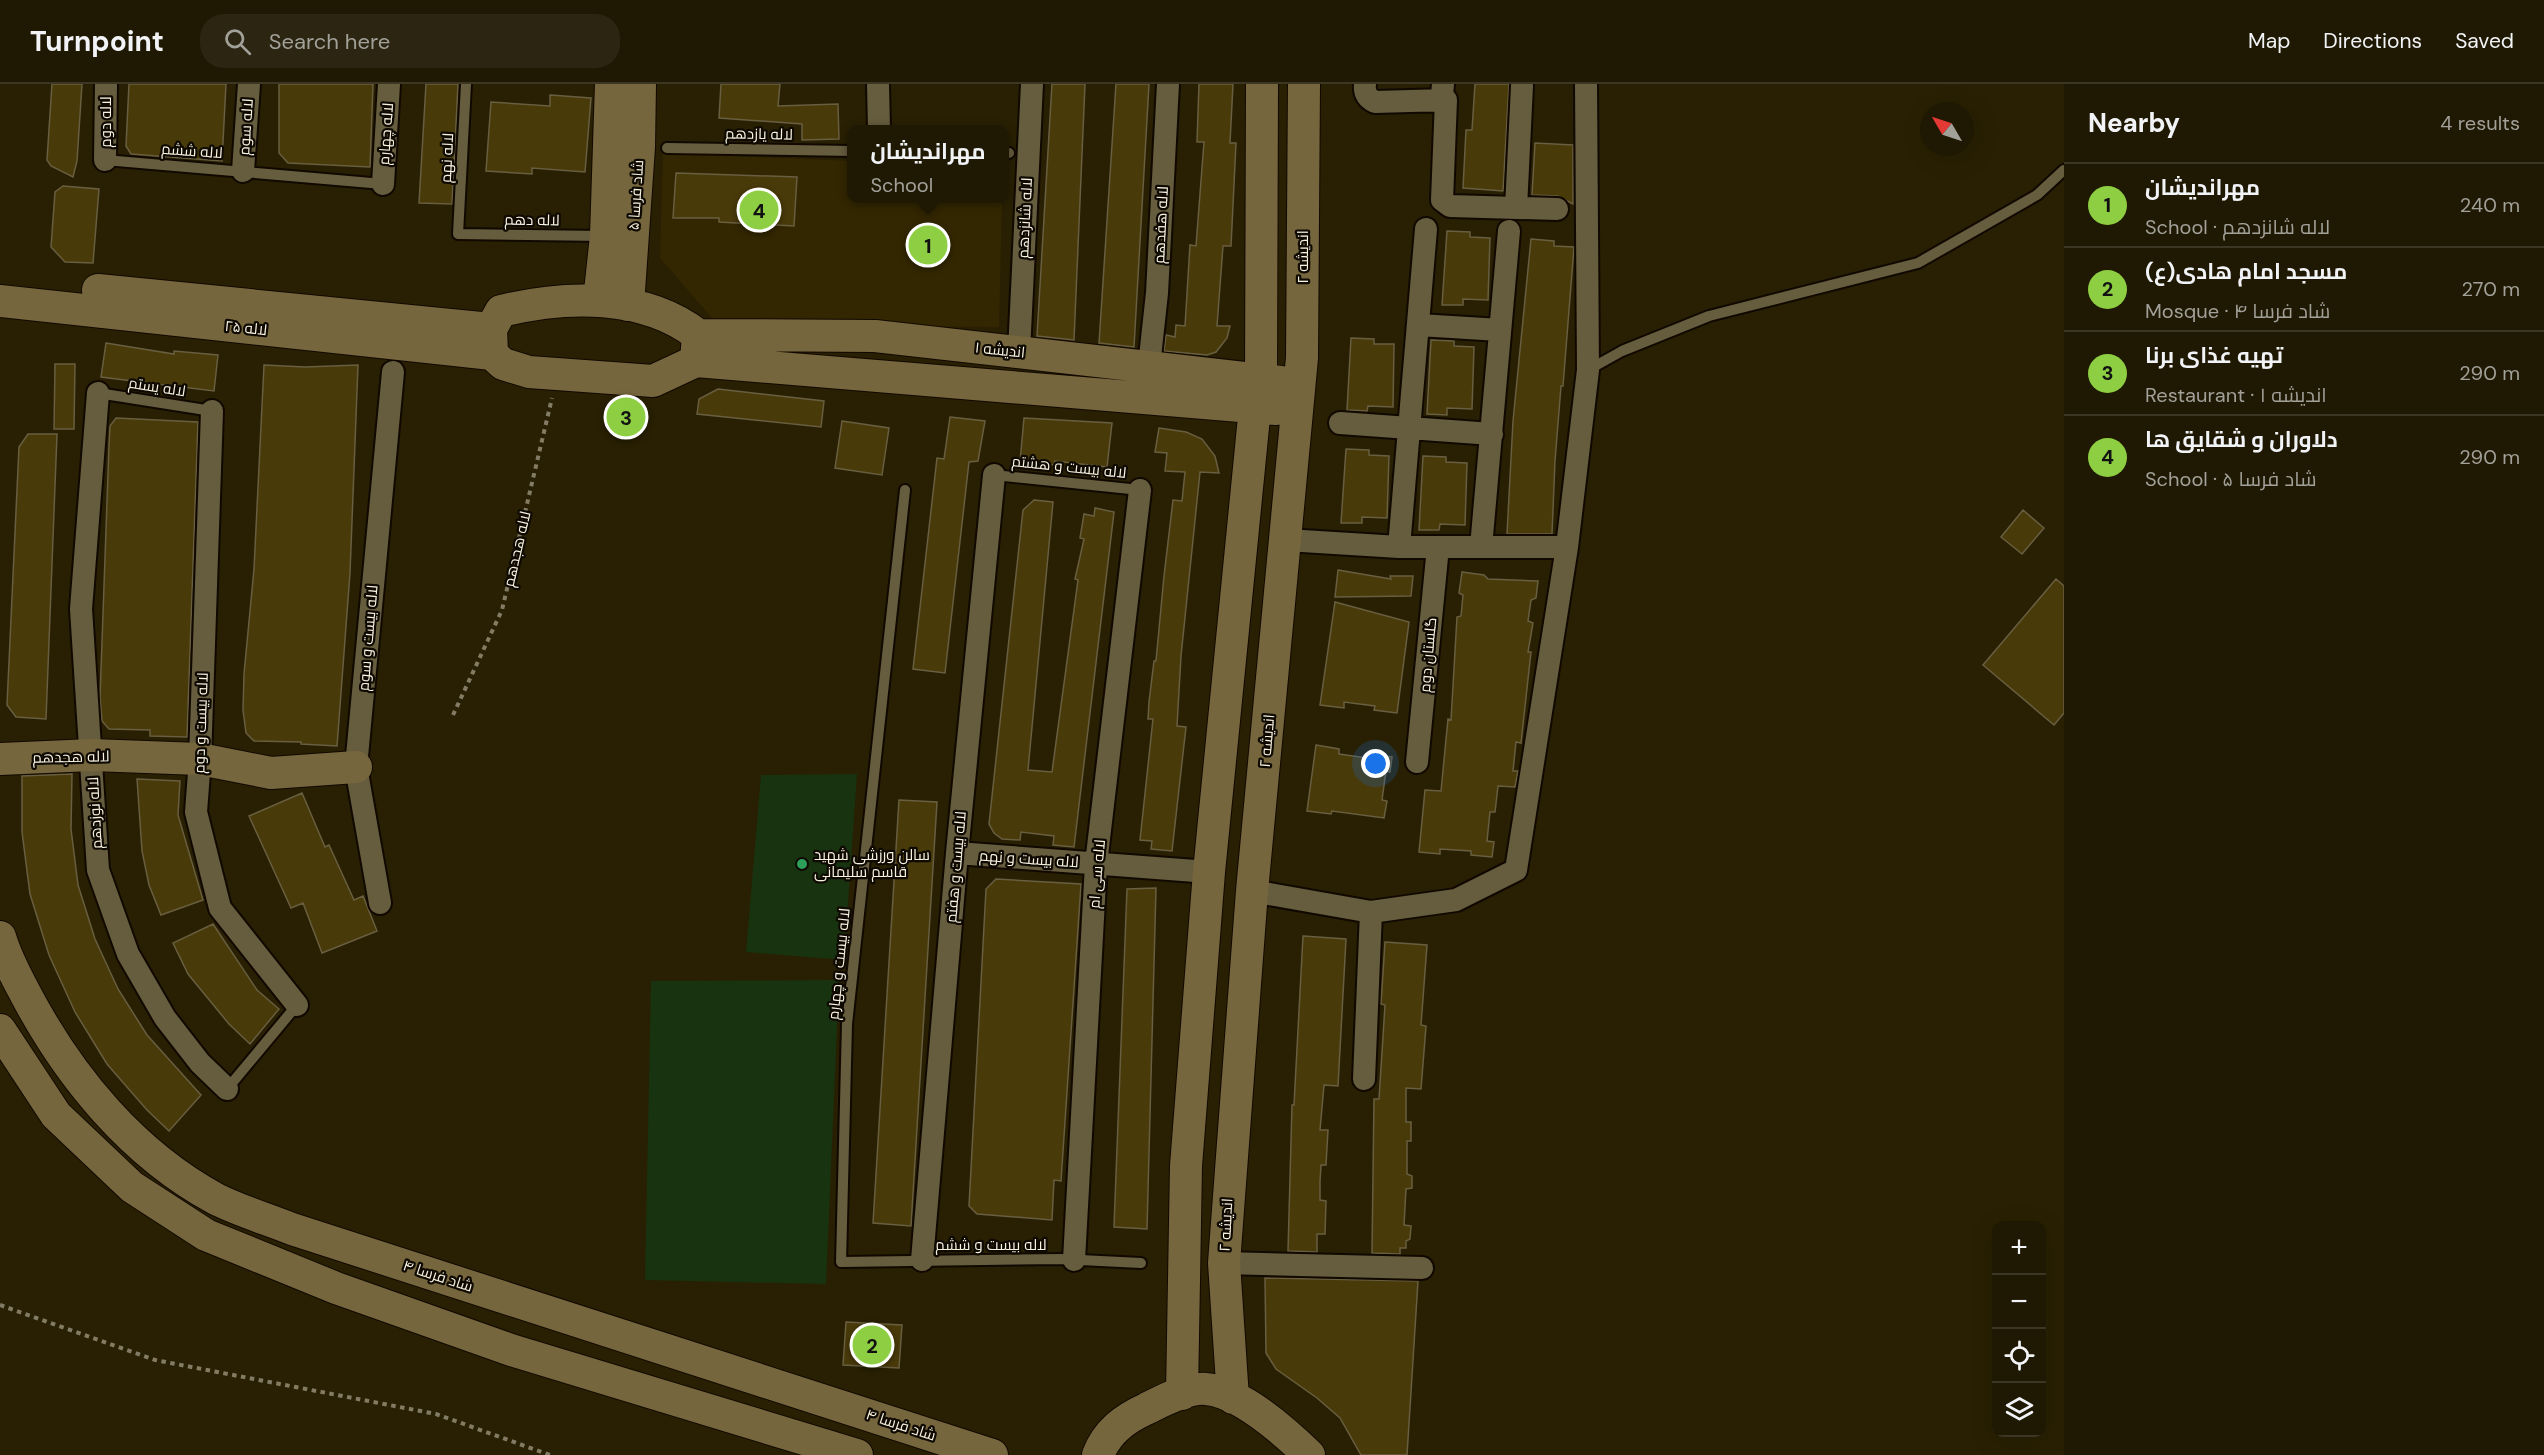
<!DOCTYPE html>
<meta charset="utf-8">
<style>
:root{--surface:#1f1802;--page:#2c2511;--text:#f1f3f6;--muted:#a1a099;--line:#3c3724;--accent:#8ece43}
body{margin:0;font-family:"DM Sans",Cairo,sans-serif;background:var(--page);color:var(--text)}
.controls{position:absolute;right:18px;bottom:18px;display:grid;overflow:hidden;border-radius:12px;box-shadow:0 6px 24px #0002}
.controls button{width:54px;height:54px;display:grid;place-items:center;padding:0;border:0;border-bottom:2px solid var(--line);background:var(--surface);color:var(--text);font:30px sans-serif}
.compass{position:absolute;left:1920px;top:18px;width:54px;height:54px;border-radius:50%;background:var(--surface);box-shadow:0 6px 24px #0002;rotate:309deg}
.you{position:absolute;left:1376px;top:680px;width:21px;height:21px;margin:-15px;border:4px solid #fff;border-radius:50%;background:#1a73e8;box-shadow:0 0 0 9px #1a73e833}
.badge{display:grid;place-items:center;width:39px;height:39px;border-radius:50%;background:var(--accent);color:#111;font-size:20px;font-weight:700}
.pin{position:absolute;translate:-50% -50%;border:3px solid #fff;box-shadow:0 2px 6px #0006}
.popup{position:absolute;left:847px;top:41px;width:162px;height:78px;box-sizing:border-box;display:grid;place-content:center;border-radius:12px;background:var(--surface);filter:drop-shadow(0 2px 4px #0005);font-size:20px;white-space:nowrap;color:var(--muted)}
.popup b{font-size:22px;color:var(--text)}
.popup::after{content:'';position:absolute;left:50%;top:100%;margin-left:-12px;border:12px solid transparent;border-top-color:var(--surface)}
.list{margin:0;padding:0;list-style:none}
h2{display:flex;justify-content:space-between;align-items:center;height:78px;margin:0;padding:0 24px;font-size:26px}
h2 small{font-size:20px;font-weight:400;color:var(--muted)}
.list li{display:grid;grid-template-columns:39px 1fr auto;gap:18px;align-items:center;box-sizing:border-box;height:84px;padding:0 24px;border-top:2px solid var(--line)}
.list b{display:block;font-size:22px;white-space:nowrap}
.list p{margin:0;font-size:20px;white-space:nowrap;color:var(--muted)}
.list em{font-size:20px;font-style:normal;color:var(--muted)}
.icon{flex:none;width:33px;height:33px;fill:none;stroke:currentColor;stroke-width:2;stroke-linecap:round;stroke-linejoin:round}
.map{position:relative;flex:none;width:2064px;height:1371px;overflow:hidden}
header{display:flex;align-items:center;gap:36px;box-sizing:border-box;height:84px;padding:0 30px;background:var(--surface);border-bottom:2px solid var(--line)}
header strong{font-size:28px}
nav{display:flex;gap:33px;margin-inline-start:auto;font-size:21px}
.search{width:420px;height:54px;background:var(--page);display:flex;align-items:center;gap:15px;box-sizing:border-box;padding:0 21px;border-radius:24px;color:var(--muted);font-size:22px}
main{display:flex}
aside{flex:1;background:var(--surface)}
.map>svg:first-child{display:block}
.built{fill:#332701}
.green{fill:#18330f}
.building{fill:#493a0a;stroke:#685e40;stroke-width:1.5}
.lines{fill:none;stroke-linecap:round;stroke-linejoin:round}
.lane-casing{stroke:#110900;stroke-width:14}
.street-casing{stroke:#110900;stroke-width:26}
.secondary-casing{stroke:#110900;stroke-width:34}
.path{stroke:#837c64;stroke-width:4;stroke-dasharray:4.5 4.5;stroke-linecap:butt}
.lane{stroke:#665c3e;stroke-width:10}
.street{stroke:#665c3e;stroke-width:22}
.secondary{stroke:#76663d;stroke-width:32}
.leisure-dot{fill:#2e9e5b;stroke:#0e0a02;stroke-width:2}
.labels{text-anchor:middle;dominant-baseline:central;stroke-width:4.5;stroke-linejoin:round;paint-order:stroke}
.street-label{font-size:15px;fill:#f9f3e2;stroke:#0e0a02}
.poi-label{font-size:15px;fill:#f9f3e2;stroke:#0e0a02;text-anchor:start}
</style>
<header>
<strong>Turnpoint</strong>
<div class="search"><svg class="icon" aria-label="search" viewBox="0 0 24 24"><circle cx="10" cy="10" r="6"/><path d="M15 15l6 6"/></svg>Search here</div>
<nav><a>Map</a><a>Directions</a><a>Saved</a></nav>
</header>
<main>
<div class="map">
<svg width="2064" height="1371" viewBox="0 0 2064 1371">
<rect width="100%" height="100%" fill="#292003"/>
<path class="built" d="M 663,69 L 851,77 L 852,114 L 1002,115 L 999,243 L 718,241 L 660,174 Z"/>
<path class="green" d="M 857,690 L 844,876 L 746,868 L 761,691 Z
M 839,896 L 826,1200 L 645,1196 L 651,897 Z"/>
<path class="building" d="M 52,0 L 82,0 L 77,77 L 73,93 L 51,82 L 47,76 Z
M 129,0 L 226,0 L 222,77 L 131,70 L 126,62 Z
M 279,0 L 373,0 L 370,83 L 288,79 L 279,69 Z
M 426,0 L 458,0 L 452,120 L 419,119 Z
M 721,0 L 780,0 L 778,22 L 838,20 L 839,55 L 802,56 L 802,40 L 719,34 Z
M 1052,0 L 1085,0 L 1074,256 L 1037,252 Z
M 1116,0 L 1149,0 L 1134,263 L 1099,259 Z
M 1199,0 L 1233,0 L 1230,59 L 1236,59 L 1231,162 L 1223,162 L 1217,242 L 1230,242 L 1227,254 L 1216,268 L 1207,271 L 1164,267 L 1166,251 L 1175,253 L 1176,241 L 1185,242 L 1190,161 L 1196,162 L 1204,58 L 1197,58 Z
M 1475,0 L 1509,0 L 1503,107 L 1463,104 L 1466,46 L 1472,46 Z
M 550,11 L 591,14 L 585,88 L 532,84 L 532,90 L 486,87 L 491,18 L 550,22 Z
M 1535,59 L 1573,61 L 1573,120 L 1558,112 L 1532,111 Z
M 676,89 L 797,93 L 794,142 L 719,138 L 719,134 L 673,134 Z
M 63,102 L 99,105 L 93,179 L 65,178 L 51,163 L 55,108 Z
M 1447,147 L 1470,148 L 1470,153 L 1490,154 L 1488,216 L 1463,215 L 1463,221 L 1442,221 Z
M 1531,155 L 1554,157 L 1554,162 L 1574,163 L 1563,302 L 1561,302 L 1555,377 L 1552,450 L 1507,450 L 1513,337 Z
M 1351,254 L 1374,255 L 1374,260 L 1394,260 L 1393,323 L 1368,322 L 1367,327 L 1347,326 Z
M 1431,256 L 1454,257 L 1454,262 L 1474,263 L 1472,325 L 1447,324 L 1447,331 L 1427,330 Z
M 106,259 L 174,270 L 174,267 L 218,271 L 214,307 L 101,293 Z
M 55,280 L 75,280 L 74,345 L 54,345 Z
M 264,281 L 305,283 L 358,281 L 350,489 L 337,662 L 301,660 L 301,658 L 254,657 L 246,649 L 243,626 L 244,590 L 254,485 Z
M 718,305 L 824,317 L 821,343 L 697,330 L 699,315 Z
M 950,333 L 985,337 L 978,377 L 969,378 L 945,589 L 913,585 L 937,374 L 944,375 Z
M 116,334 L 198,338 L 187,653 L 150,652 L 150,646 L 109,645 L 102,637 L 100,614 L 109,362 L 110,342 Z
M 1024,334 L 1112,339 L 1107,383 L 1055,377 L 1054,381 L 1020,378 Z
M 842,337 L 889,344 L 882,391 L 835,384 Z
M 1159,344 L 1186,348 L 1202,355 L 1215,372 L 1219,389 L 1200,388 L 1181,572 L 1177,642 L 1186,643 L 1172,767 L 1151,765 L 1152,757 L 1140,756 L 1153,635 L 1148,635 L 1149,618 L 1154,577 L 1156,577 L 1164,492 L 1173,416 L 1182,417 L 1185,388 L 1165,387 L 1167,369 L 1155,368 Z
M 28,350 L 57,350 L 46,635 L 16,633 L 7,621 L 19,363 Z
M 1346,365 L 1369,366 L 1369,371 L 1389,372 L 1387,434 L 1362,433 L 1362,439 L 1341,439 Z
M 1423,372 L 1446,373 L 1446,378 L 1467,379 L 1465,441 L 1440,440 L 1439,446 L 1419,446 Z
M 1034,416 L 1053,418 L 1028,686 L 1052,688 L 1078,496 L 1075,495 L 1084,455 L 1080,454 L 1084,430 L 1094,432 L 1095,424 L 1114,428 L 1074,763 L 1053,761 L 1054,752 L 1021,748 L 1020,756 L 1002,755 L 994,749 L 989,740 L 1023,426 Z
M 2023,426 L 2044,444 L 2022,470 L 2001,453 Z
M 1338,486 L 1391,495 L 1390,492 L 1413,492 L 1411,512 L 1335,513 Z
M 1462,488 L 1484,491 L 1488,495 L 1538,497 L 1536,514 L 1531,516 L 1528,537 L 1533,539 L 1528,568 L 1531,568 L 1521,659 L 1516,658 L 1513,687 L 1518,687 L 1515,703 L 1498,702 L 1495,728 L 1490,728 L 1487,757 L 1494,758 L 1492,773 L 1471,771 L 1471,767 L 1440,765 L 1440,770 L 1419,768 L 1425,706 L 1441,707 L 1448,635 L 1451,636 L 1457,533 L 1461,532 L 1463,511 L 1459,509 Z
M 2056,495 L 2064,502 L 2064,629 L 2054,641 L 1983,581 Z
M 1335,518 L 1409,538 L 1397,629 L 1374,626 L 1375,622 L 1344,618 L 1344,624 L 1320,621 Z
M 1316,661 L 1339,665 L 1339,670 L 1374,675 L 1375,671 L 1392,673 L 1390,688 L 1386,687 L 1382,716 L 1387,717 L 1384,734 L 1332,727 L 1331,730 L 1307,727 Z
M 72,690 L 71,745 L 78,801 L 95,855 L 118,905 L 147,951 L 201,1011 L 169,1047 L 147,1026 L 107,980 L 75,928 L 49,871 L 30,810 L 22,748 L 22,692 Z
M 137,695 L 180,697 L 178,731 L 203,816 L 161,831 L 149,801 L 142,767 Z
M 302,709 L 325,763 L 329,761 L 354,816 L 363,812 L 377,847 L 322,869 L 303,819 L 291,824 L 249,732 Z
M 899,716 L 937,718 L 911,1142 L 873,1139 Z
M 996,795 L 1081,800 L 1061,1097 L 1054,1096 L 1052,1136 L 977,1130 L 969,1122 L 986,805 Z
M 1156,804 L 1147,1145 L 1114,1143 L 1127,805 Z
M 213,840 L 257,906 L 279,925 L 250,960 L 229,940 L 188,890 L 173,859 Z
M 1303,852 L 1346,855 L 1338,1002 L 1324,1001 L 1320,1046 L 1328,1046 L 1326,1081 L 1321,1081 L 1320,1097 L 1320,1116 L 1326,1117 L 1325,1150 L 1317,1150 L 1317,1168 L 1288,1167 L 1292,1021 L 1294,1021 Z
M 1385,858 L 1427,861 L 1421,941 L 1426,942 L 1421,1005 L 1406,1004 L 1406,1038 L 1411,1038 L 1411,1057 L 1407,1057 L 1407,1090 L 1412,1092 L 1412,1104 L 1406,1105 L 1404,1141 L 1411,1142 L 1410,1155 L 1406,1157 L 1406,1164 L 1400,1164 L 1400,1170 L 1372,1169 L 1374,1015 L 1379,1015 L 1385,921 L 1381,920 Z
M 1265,1194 L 1418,1197 L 1407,1371 L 1361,1371 L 1340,1334 L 1317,1314 L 1276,1285 L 1266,1269 Z
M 846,1238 L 902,1241 L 899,1284 L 843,1281 Z"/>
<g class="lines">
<g class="lane-casing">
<path id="lane" d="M 466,0 L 458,150 L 603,152
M 667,64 L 852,67
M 1004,69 L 1009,69
M 105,76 L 383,100
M 1588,286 L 1622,267 L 1709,232 L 1918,179 L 2037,111 L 2064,86
M 98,309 L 212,327
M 994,391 L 1140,406
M 905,406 L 847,940 L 841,1178 L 1060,1175 L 1141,1179
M 227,1005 L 297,921"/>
</g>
<g class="street-casing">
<path id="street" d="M 878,0 L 879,45
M 1365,0 C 1364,9 1367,14 1375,18 L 1446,16
M 1443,0 L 1442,11 L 1446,16 L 1442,116 L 1450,122 L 1557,125
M 105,76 L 106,0
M 243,87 L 249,0
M 383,100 L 389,0
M 1516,124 L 1522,2
M 1419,241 L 1500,246
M 1019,268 L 1032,0
M 1149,282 L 1157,209 L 1168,0
M 98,309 L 81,525 L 98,786 L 128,870 L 165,934 L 200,979 L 227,1005
M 212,327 L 200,675 L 196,728 L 220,824 L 297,921
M 1340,339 L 1492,350
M 1286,456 L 1399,463 L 1567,463
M 1399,463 L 1426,145
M 1481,463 L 1509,147
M 1417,678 L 1438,463
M 957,769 L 1209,788
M 1252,807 L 1371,828 L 1456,816 L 1516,786 L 1567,463 L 1588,286 L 1586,0
M 380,819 L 356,683 L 393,288
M 1364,995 L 1371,828
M 922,1176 L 957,769 L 994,391
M 1074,1176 L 1096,780 L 1140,406
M 1224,1179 L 1422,1184"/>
</g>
<g class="secondary-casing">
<path id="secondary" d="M 98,206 L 491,245
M 0,217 L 492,270
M 599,217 L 606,152 L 611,0
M 628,221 L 639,63 L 640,0
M 698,251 L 875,252 L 1281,298
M 696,277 L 698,251 C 644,209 566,211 501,227 L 491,245 L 492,270 L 503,280 L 529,288 L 653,297 L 696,277 L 1276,325
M 0,675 L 92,671 L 200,675 L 271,689 L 356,683
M 0,853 C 6,874 16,892 26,911 C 70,994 133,1070 216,1115 C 240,1127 267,1135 292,1145 L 992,1371
M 0,946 L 56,1031 L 132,1103 L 206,1151 L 336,1204 L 511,1266 L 857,1371
M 1182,1310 L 1186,1082 L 1209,788 L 1255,323 L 1261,296 L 1262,0
M 1233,1314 L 1224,1179 L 1252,807 L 1302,274 L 1304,0
M 1098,1371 C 1107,1348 1124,1335 1146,1325 C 1162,1317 1188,1303 1206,1305 C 1241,1308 1285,1348 1309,1371"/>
</g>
<path class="path" d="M 453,631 L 502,526 L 552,314
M 0,1221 L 155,1276 L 436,1330 L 550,1371"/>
<use href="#lane" class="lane"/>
<use href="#street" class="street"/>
<use href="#secondary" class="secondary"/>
</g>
<circle class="leisure-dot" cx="802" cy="780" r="6"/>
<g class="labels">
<g class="street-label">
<text transform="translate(106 38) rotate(-90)">لاله دوم</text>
<text transform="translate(246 43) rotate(-86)">لاله سوم</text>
<text transform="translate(386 50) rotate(-86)">لاله چهارم</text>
<text transform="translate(759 50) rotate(1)">لاله یازدهم</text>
<text transform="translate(192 67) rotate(4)">لاله ششم</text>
<text transform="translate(447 74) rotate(-87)">لاله نهم</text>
<text transform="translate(636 111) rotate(-86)">شاد فرسا ۵</text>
<text transform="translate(1025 134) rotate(-87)">لاله شانزدهم</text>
<text transform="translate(532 136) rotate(1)">لاله دهم</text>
<text transform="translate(1161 141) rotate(-87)">لاله هفدهم</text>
<text transform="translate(1303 173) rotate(-90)">اندیشه ۲</text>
<text transform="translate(246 244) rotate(6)">لاله ۲۵</text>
<text transform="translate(1000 266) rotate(6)">اندیشه ۱</text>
<text transform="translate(157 303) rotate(9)">لاله یستم</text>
<text transform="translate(1069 383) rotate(6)">لاله بیست و هشتم</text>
<text transform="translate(517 465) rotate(-77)">لاله هجدهم</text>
<text transform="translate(368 554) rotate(-85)">لاله بیست و سوم</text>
<text transform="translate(1428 571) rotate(-85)">گلستان دوم</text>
<text transform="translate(201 639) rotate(-88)">لاله بیست و دوم</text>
<text transform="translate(1267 657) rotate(-85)">اندیشه ۲</text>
<text transform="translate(71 673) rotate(-1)">لاله هجدهم</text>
<text transform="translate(95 729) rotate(-93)">لاله نوزدهم</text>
<text transform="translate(1029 775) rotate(4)">لاله بیست و نهم</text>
<text transform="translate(956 783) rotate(-85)">لاله بیست و هفتم</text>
<text transform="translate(1097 790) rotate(-85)">لاله سی ام</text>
<text transform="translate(839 880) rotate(-84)">لاله بیست و چهارم</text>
<text transform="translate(1226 1141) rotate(-87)">اندیشه ۲</text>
<text x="991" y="1161">لاله بیست و ششم</text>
<text transform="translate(438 1192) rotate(18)">شاد فرسا ۴</text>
<text transform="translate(901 1341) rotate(18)">شاد فرسا ۴</text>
</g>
<g class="poi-label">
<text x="814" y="771">سالن ورزشی شهید<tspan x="814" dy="17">قاسم سلیمانی</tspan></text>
</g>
</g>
</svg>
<div class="controls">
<button>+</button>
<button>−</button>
<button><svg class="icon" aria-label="locate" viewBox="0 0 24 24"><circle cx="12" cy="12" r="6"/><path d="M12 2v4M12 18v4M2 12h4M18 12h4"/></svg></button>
<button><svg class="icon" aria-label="layers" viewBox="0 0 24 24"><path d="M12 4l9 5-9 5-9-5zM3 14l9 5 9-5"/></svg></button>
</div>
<svg class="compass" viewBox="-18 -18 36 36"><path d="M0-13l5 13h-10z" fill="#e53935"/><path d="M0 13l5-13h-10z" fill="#a1a099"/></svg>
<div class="you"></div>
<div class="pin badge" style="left:928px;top:161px">1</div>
<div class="popup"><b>مهراندیشان</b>School</div>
<div class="pin badge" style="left:872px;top:1261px">2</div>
<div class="pin badge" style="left:626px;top:333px">3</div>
<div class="pin badge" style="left:759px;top:126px">4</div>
</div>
<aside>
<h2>Nearby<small>4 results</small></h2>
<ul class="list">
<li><span class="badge">1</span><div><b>مهراندیشان</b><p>School · لاله شانزدهم</p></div><em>240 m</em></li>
<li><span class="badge">2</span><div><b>مسجد امام هادی(ع)</b><p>Mosque · شاد فرسا ۴</p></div><em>270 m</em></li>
<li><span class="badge">3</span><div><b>تهیه غذای برنا</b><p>Restaurant · اندیشه ۱</p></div><em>290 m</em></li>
<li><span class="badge">4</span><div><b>دلاوران و شقایق ها</b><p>School · شاد فرسا ۵</p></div><em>290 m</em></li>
</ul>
</aside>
</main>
